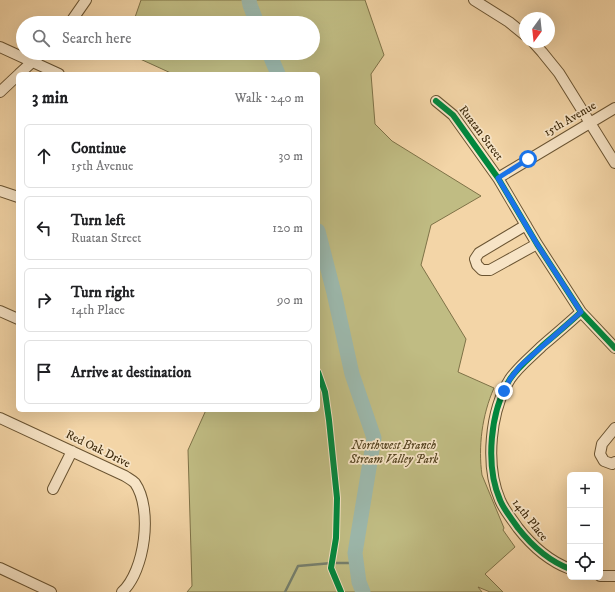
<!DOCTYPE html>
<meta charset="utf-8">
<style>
:root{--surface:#fff;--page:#f2f2f2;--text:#202124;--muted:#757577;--line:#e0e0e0}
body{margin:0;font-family:"IM FELL DW Pica",serif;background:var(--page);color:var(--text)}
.controls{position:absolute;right:12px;bottom:12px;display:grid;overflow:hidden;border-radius:6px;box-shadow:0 4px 16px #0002}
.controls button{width:36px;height:36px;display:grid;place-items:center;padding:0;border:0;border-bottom:1px solid var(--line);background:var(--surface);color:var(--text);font:20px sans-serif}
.compass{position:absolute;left:519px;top:12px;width:36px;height:36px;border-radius:50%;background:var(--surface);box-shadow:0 4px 16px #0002;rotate:195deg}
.stop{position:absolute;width:12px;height:12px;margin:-9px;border:3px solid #1a73e8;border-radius:50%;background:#fff}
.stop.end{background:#1a73e8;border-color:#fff;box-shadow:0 1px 4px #0008}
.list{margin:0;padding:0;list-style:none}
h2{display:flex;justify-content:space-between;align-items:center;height:52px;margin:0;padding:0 16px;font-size:17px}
h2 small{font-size:13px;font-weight:400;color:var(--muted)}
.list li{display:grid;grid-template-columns:26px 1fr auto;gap:12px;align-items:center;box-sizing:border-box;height:64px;margin:0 8px 8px;padding:0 8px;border:1px solid var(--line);border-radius:6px}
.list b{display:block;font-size:15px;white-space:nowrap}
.list p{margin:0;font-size:13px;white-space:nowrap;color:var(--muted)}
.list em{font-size:13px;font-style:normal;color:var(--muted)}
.icon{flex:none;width:22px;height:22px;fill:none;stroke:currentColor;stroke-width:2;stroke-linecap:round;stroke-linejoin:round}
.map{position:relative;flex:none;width:615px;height:592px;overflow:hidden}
.search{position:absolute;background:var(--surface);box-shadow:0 4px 16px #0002;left:16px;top:16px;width:304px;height:44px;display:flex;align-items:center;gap:10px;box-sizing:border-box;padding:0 14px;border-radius:22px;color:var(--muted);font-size:15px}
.panel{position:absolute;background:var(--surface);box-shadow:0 4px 16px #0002;left:16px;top:72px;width:304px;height:340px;border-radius:6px}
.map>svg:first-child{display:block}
.green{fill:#c0bc83;stroke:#7e7247}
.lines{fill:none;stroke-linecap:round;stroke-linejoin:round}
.stream{stroke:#767f6c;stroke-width:2.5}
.river{stroke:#9cb8ac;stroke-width:15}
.street-casing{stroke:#6a5432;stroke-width:12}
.street{stroke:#f7e4c6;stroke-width:10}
.cycleway-casing{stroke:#f7e4c6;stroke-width:8}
.cycleway{stroke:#00873e;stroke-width:6}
.route{stroke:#1a73e8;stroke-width:5}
.labels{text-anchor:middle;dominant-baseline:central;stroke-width:3.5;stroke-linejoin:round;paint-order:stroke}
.street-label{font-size:12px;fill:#3d290b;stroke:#f7e4c6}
.park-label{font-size:12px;font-style:italic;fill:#574623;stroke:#f7e4c6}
</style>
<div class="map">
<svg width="615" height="592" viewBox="0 0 615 592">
<rect width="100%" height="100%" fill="#f3d5a7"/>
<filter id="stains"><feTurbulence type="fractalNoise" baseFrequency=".005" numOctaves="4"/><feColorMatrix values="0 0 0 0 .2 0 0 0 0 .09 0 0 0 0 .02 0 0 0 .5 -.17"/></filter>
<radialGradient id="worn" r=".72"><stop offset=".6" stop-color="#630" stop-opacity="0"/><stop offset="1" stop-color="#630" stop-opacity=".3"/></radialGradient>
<path class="green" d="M 141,0 L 365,0 L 384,55 L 371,74 L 375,124 L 392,141 L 481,196 L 431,225 L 421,265 L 466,339 L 458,372 L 494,388 C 482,415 478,447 482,475 L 504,528 L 503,530 L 515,547 L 485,574 L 503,592 L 490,592 L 478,587 L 482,592 L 187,592 L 192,586 L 188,450 L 206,410 L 318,410 L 318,74 L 173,74 L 127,53 L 313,53 L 313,23 L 133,23 Z"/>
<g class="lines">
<path class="stream" d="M 285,592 L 298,566 L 332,563 L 356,563"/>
<path class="river" d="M 249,0 L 250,5 L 257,23
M 269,53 L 278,74
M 318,231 L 334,293 L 352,374 L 374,438 L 355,553 L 359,582 L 363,592"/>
<g class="street-casing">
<path id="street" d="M 474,0 L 509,22 L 525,35
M 70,23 L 86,0
M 533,42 L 542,52 L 559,73 L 615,163
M 0,47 L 59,74
M 19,74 L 42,53
M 0,92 L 18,75
M 436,101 L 453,115 L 498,178 L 537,244 L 581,312 L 615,348
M 498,178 L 615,108
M 0,191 L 18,197
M 526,225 L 479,253 L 475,259 L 477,265 L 482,270 L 490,270 L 537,244
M 0,311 L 18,319
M 0,418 L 125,476 C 128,478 132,480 135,483 C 153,509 145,571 122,592
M 615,428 L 602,444 L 600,454 L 604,461 L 612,464 L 615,462
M 53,489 L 72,451
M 0,568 L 51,592
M 570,569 C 549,561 532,546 518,528 C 512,519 504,510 500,500 C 485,465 490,411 510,379 C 519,366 531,357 542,346 C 555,335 568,324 581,312
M 600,576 L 615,576"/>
</g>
<use href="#street" class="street"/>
<g class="cycleway-casing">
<path id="cycleway" d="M 436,101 L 453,115 L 498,178 L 537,244 L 581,312 L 615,348
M 318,372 L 325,392 L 329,420 L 337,498 L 336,538 L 331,568 L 341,592
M 570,569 C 549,561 532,546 518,528 C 512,519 504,510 500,500 C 485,465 490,411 510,379 C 519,366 531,357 542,346 C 555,335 568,324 581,312"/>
</g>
<use href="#cycleway" class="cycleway"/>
</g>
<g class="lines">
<path class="route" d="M 504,391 L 510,379 L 520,366 L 581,312 L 537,244 L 498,178 L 528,159"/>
</g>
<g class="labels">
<g class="street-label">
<text transform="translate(570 119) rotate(-30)">15th Avenue</text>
<text transform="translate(481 133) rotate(53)">Ruatan Street</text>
<text transform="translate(98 449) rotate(26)">Red Oak Drive</text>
<text transform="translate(530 520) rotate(52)">14th Place</text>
</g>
<g class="park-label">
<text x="394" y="445">Northwest Branch<tspan x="394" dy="14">Stream Valley Park</tspan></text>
</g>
</g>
<rect width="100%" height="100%" filter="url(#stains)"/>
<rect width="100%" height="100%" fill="url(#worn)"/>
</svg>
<div class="controls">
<button>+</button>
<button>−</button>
<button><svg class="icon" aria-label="locate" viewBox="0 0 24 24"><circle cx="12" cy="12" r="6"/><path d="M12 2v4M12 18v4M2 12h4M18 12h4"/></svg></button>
</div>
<svg class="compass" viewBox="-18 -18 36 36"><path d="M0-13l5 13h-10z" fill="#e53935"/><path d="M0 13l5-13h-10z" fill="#757577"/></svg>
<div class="stop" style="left:528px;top:159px"></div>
<div class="stop end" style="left:504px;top:391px"></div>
<div class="search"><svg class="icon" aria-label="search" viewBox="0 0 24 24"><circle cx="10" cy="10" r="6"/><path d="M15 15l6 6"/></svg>Search here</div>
<section class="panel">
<h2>3 min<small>Walk · 240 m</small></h2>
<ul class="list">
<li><svg class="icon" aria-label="ahead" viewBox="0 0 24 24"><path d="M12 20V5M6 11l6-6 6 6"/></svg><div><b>Continue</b><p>15th Avenue</p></div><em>30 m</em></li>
<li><svg class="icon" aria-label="left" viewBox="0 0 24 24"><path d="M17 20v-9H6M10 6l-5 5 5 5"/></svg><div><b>Turn left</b><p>Ruatan Street</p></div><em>120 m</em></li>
<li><svg class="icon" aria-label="right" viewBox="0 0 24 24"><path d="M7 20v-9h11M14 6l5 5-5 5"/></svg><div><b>Turn right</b><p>14th Place</p></div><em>90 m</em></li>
<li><svg class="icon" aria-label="arrive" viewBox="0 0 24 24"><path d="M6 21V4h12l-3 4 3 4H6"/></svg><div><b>Arrive at destination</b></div></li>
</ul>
</section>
</div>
